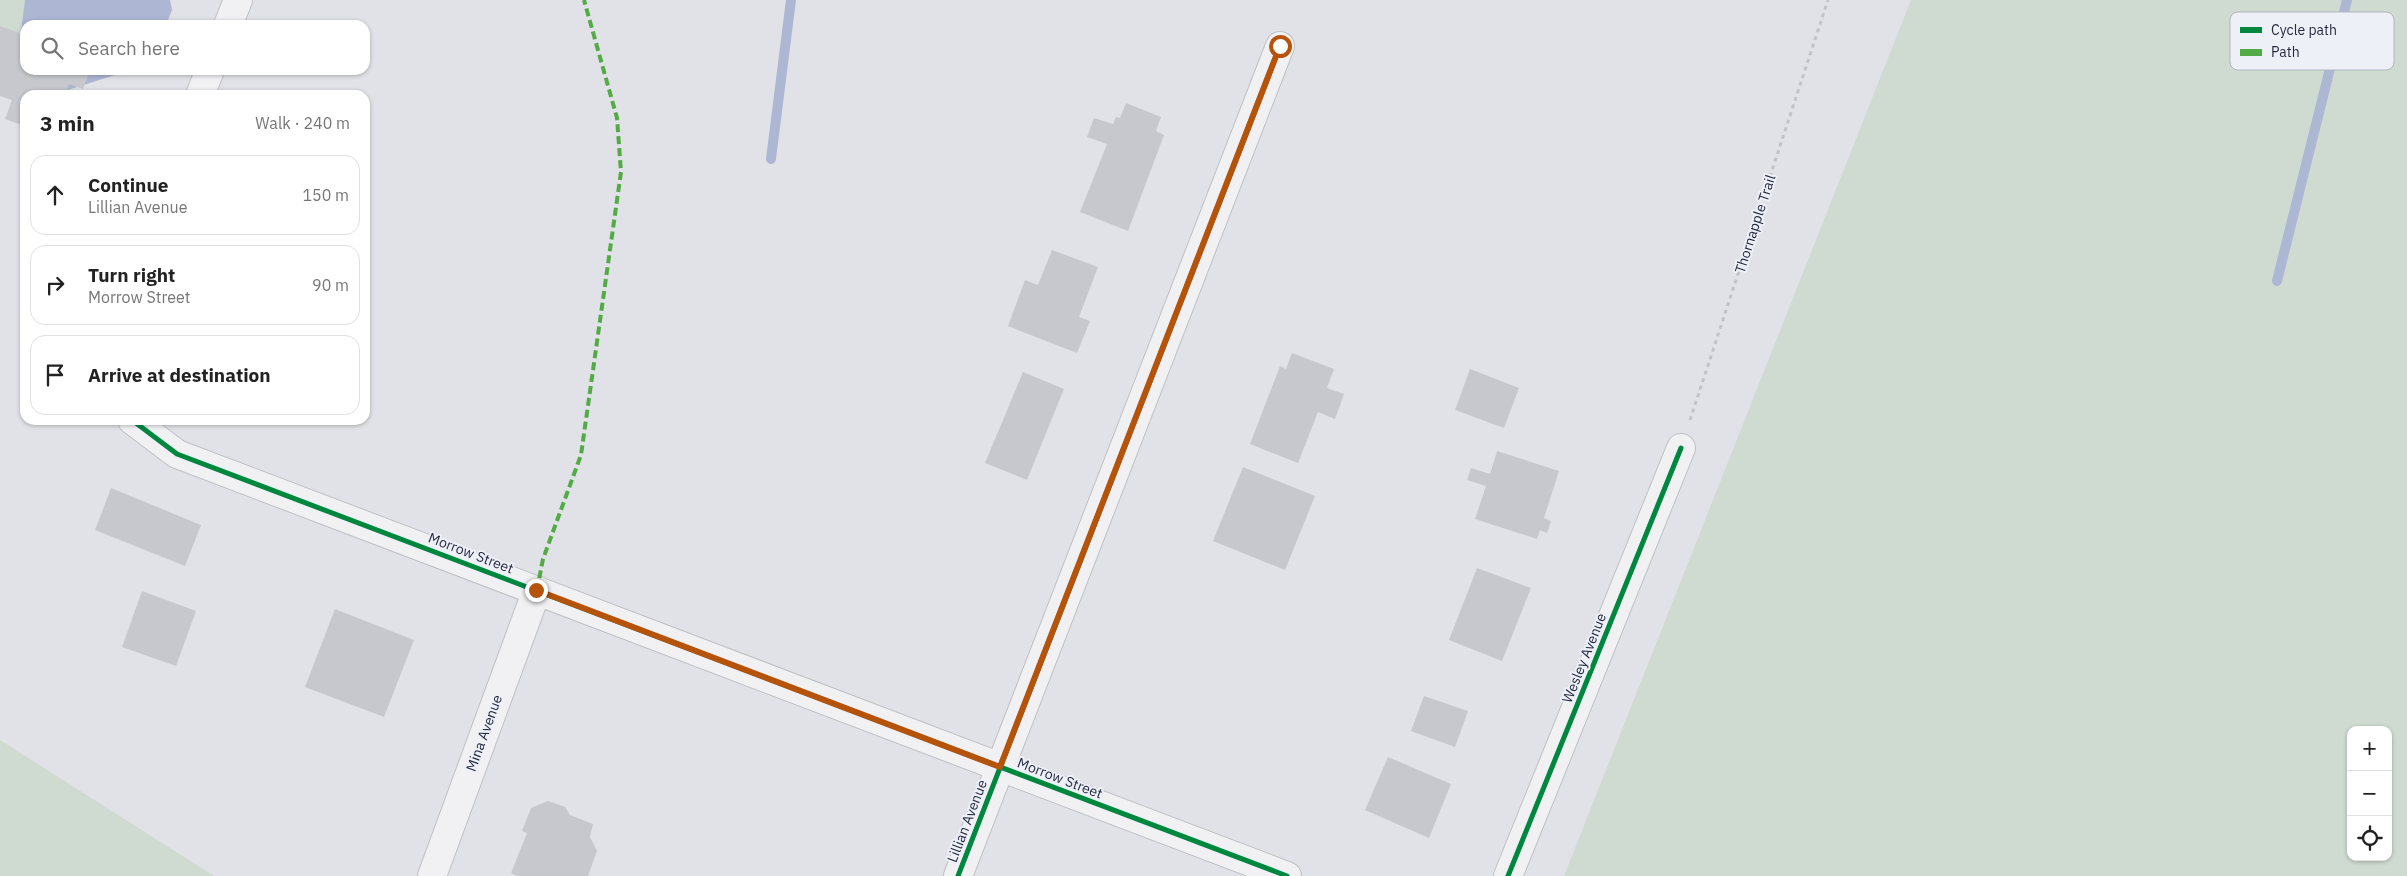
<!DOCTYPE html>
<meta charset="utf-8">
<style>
:root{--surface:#fff;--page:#f6f6f6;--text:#222;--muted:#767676;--line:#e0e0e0}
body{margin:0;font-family:"IBM Plex Sans",sans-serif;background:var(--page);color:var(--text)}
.controls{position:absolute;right:15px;bottom:15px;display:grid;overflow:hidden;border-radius:10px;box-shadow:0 1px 4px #0004}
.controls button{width:45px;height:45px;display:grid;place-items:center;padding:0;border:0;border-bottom:1px solid var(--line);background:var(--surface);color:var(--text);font:25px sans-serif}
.stop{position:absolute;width:15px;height:15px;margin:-11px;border:4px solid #b45309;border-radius:50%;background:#fff}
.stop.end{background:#b45309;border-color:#fff;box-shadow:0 1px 5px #0008}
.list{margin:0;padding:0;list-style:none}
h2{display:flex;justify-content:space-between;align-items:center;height:65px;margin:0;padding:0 20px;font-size:21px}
h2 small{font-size:16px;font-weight:400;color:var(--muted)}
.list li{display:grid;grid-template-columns:32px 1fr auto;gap:15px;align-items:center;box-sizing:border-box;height:80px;margin:0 10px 10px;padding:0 10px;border:1px solid var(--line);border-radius:15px}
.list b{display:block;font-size:19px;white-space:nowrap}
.list p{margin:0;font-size:16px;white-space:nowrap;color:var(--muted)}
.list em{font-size:16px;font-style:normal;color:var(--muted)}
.icon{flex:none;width:28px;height:28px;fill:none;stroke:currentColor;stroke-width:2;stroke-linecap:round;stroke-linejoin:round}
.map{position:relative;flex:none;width:2407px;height:876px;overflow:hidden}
.search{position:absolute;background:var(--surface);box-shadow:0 1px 4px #0004;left:20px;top:20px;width:350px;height:55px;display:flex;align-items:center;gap:12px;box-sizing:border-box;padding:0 18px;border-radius:15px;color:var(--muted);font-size:19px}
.panel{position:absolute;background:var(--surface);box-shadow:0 1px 4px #0004;left:20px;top:90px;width:350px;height:335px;border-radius:15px}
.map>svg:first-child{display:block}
.green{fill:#cfdad1;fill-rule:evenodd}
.water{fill:#adb7d4}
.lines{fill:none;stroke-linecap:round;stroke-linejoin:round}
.stream{stroke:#adb7d4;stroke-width:10}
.building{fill:#c7c8cd}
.street-casing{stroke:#bfc0c5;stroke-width:30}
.path{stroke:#c2c3ca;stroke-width:3;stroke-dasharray:4 4;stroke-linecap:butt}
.street{stroke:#f1f1f3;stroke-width:28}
.quiet{stroke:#53ab46;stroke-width:4;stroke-dasharray:8 4;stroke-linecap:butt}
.cycleway-casing{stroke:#eef0f7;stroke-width:8}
.cycleway{stroke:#00873e;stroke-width:5}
.route{stroke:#b45309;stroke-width:6}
.labels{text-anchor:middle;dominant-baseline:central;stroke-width:4;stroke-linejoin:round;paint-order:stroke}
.street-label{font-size:14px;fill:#262a41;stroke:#eef0f7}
.key{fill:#eef0f7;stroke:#b2b5c0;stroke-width:1}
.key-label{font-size:14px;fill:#262a41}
</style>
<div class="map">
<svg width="2407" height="876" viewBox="0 0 2407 876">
<rect width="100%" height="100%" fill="#e1e2e7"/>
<path class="green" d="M 0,0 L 25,0 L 19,46 L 0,66 Z
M 1911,0 L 2407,0 L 2407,876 L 1564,876 ZM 2351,730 L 2388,730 L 2388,857 L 2351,857 Z
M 0,740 L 214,876 L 0,876 Z"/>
<path class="water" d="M 25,0 L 170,0 L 172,10 L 166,25 L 25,25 L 25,58 L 19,46 Z
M 31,70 L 122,70 L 115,75 L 52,95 Z"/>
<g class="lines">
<path class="stream" d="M 771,159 L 791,0
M 2277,281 L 2347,0"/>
</g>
<path class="building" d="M 0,26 L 25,35 L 25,70 L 90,70 L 83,89 L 69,84 L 65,95 L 25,95 L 25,126 L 5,119 L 12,100 L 0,96 Z
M 1126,103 L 1161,117 L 1156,131 L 1164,135 L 1128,231 L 1080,212 L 1107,144 L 1087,137 L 1094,118 L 1113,124 L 1116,117 L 1120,118 Z
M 1052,250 L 1098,267 L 1079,317 L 1090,321 L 1077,353 L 1008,326 L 1025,280 L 1038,285 Z
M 1292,353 L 1334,369 L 1327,388 L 1344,394 L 1335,419 L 1318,412 L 1298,463 L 1250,444 L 1280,366 L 1286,369 Z
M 1470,369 L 1519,388 L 1504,428 L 1455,410 Z
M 1023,372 L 1064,389 L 1027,480 L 985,463 Z
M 1497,451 L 1559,471 L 1544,518 L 1551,521 L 1547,533 L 1540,530 L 1537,539 L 1475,519 L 1486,486 L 1467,480 L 1471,468 L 1490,474 Z
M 1243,467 L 1315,496 L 1285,570 L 1213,541 Z
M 111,488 L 201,525 L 185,566 L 95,530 Z
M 1477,568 L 1531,588 L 1502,661 L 1449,640 Z
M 142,591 L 196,611 L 176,666 L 122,647 Z
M 335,609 L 414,640 L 384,717 L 305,687 Z
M 1424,696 L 1468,711 L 1455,747 L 1411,731 Z
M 1388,757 L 1451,784 L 1429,838 L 1365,810 Z
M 548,801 L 565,807 L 570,815 L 593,824 L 590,837 L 597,851 L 588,876 L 517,876 L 511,873 L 527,833 L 522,831 L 531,808 Z"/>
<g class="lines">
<g class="street-casing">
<path id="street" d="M 228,25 L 238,0
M 200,95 L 210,70
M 132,420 L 177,454 L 1287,876
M 432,876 L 537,590
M 958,876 L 1280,46
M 1508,876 L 1681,448"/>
</g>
<path class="path" d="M 1690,420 L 1828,0"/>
<use href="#street" class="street"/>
<path class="quiet" d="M 537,590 L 543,559 L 581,455 L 621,172 L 617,118 L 584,0"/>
<g class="cycleway-casing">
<path id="cycleway" d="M 132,420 L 177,454 L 1287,876
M 958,876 L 1280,46
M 1508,876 L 1681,448"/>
</g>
<use href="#cycleway" class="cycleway"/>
</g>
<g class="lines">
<path class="route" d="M 536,590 L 1000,767 L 1280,46"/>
</g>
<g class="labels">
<g class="street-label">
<text transform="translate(1755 224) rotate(-72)">Thornapple Trail</text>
<text transform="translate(471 553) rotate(21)">Morrow Street</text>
<text transform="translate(1584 658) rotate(-68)">Wesley Avenue</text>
<text transform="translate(484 733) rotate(-70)">Mina Avenue</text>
<text transform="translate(1060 778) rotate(21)">Morrow Street</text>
<text transform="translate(967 821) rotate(-69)">Lillian Avenue</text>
</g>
</g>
<rect x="2230" y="12" width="164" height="58" rx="8" class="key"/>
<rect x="2240" y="27" width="22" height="6" fill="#00873e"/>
<rect x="2240" y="49" width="22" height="7" fill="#53ab46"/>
<g class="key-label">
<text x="2271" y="35">Cycle path</text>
<text x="2271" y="57">Path</text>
</g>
</svg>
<div class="controls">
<button>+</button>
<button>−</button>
<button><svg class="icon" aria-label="locate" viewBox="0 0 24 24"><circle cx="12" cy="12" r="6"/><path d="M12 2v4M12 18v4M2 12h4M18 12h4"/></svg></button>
</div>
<div class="stop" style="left:1280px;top:46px"></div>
<div class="stop end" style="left:536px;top:590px"></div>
<div class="search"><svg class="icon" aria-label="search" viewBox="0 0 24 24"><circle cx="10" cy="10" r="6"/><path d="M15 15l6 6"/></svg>Search here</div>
<section class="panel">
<h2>3 min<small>Walk · 240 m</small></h2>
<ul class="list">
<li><svg class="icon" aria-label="ahead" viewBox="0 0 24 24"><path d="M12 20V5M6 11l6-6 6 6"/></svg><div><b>Continue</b><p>Lillian Avenue</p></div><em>150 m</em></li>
<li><svg class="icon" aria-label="right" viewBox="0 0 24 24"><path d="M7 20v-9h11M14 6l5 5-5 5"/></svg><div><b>Turn right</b><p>Morrow Street</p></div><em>90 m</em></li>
<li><svg class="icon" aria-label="arrive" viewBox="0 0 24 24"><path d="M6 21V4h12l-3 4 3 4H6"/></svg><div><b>Arrive at destination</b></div></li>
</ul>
</section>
</div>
